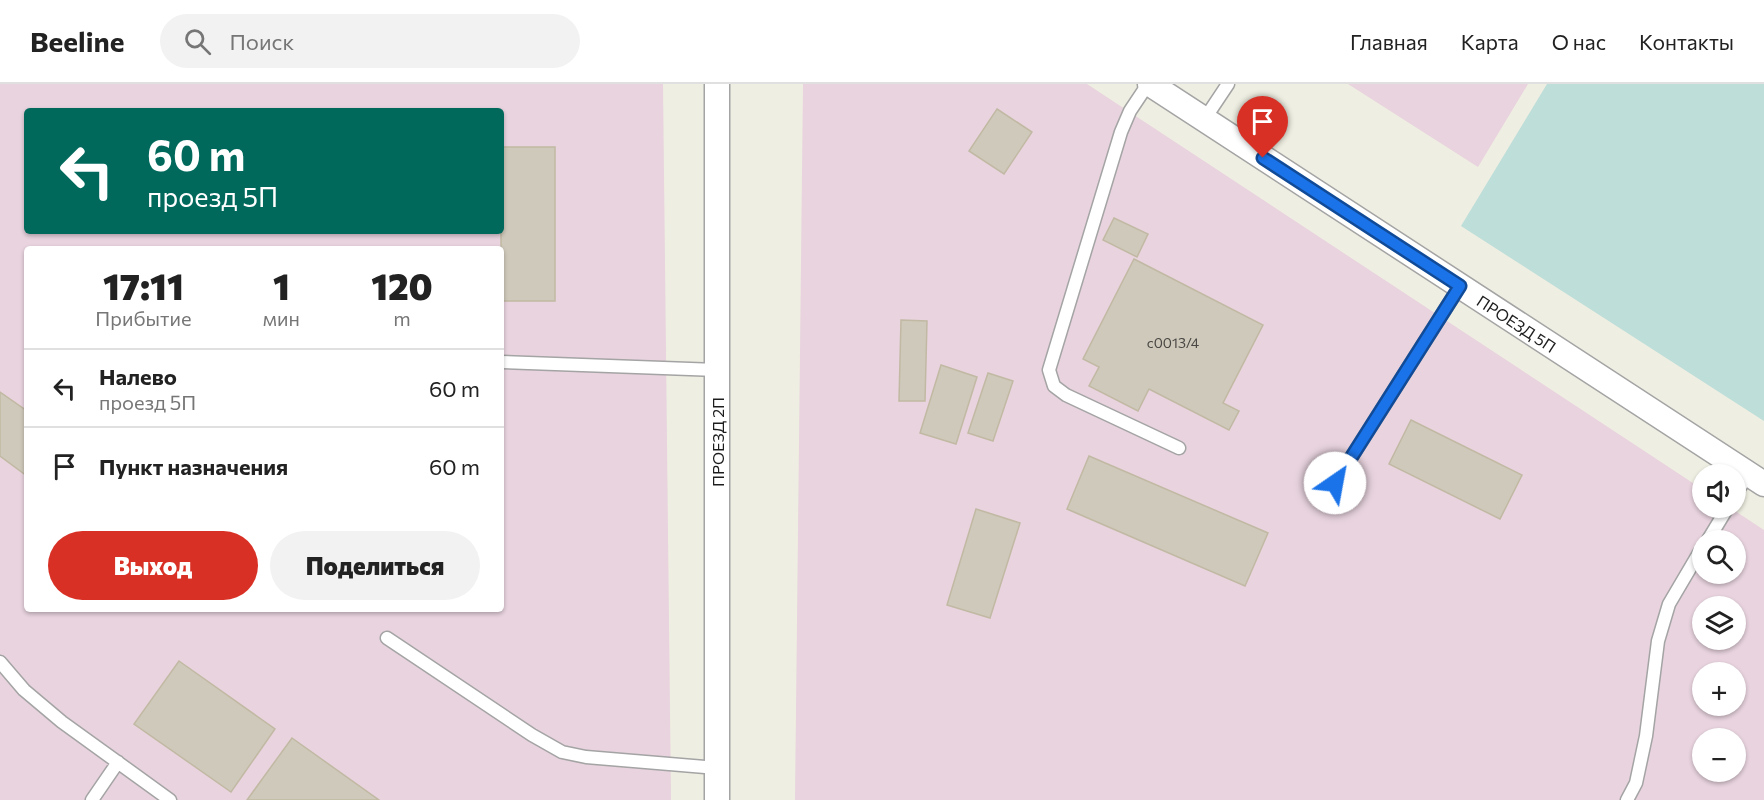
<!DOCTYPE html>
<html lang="ru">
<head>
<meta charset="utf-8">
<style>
  body { margin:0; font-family:Commissioner,sans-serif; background:#f2f2f2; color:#222; height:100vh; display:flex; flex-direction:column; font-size:22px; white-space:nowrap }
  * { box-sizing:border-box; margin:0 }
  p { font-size:20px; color:#767676 }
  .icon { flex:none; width:33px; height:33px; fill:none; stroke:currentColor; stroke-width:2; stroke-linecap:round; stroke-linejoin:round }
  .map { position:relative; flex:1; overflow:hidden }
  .sheet { position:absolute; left:24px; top:162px; width:480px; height:366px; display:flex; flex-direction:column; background:#fff; border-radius:6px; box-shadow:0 2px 4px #0004 }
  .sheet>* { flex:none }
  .hud { position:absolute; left:24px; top:24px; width:480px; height:126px; border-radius:6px; box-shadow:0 2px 4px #0004; background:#00695c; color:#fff; overflow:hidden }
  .fabs { position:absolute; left:1692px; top:380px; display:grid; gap:12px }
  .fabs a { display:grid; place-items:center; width:54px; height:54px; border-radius:50%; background:#fff; box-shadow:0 2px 4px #0004; font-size:30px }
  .pin { position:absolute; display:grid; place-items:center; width:51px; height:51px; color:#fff; margin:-62px -26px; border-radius:50% 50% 50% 0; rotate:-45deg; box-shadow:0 0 6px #0007 }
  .pin .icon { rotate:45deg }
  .me { position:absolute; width:66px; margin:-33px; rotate:33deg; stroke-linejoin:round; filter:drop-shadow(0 0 4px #0008) }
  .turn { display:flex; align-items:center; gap:21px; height:126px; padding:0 24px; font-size:27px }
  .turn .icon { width:78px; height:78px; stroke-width:2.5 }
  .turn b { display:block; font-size:42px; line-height:51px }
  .eta { display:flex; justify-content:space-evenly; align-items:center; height:102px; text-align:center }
  .eta b { font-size:36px; font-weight:800; line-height:42px }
  .button { display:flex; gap:12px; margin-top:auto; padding:12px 24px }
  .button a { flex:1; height:69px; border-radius:36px; background:#d93025; color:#fff; font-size:24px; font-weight:800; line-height:69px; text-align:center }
  .button a+a { background:#f2f2f2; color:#222 }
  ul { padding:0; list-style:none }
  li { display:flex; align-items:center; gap:18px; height:78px; padding:0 24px; border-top:2px solid #e0e0e0 }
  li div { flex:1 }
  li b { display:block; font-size:22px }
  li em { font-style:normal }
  header { display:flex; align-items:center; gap:36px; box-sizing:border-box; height:84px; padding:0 30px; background:#fff; border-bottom:2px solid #e0e0e0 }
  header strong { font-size:28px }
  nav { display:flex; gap:33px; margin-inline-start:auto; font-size:21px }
  .search { width:420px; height:54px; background:#f2f2f2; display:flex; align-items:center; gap:15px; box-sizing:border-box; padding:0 21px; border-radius:33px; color:#767676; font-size:22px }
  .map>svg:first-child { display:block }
  .industrial { fill:#e8d3de; fill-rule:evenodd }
  .wetland { fill:#bdded9 }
  .building { fill:#cfc9bb; stroke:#c1b9a3; stroke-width:1.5 }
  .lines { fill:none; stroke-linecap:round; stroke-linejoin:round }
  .lane-casing { stroke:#a4a4a4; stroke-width:15 }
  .street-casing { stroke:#a4a4a4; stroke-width:27 }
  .lane { stroke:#fff; stroke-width:12 }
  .street { stroke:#fff; stroke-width:24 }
  .route-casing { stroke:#114b97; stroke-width:15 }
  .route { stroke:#1a73e8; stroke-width:10 }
  .labels { text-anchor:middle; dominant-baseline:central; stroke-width:5; stroke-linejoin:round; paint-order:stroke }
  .number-label { font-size:14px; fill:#4a4844 }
  .street-label { font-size:16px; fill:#1d1d1d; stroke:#fff }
</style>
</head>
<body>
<header>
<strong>Beeline</strong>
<div class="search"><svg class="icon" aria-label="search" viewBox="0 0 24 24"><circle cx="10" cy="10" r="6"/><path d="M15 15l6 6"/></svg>Поиск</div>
<nav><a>Главная</a><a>Карта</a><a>О нас</a><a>Контакты</a></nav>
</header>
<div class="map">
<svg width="1764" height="716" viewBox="0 0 1764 716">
  <rect width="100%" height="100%" fill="#efeee2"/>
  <path class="industrial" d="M0,0H663L671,716H0ZM27,27H501V147H27ZM27,165H501V525H27Z
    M803,0H1087L1702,405V423H1729L1764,446V716H795ZM1702,456H1736V489H1702ZM1702,522H1736V555H1702ZM1702,588H1736V621H1702ZM1702,654H1736V687H1702Z
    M1348,0H1528L1478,83Z"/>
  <path class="wetland" d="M1547,0H1764V337L1461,142Z"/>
  <path class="building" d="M997,25L1032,48L1004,90L969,67Z
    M501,63H555V217H501Z
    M1114,134L1148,150L1137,173L1103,156Z
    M1134,175L1263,241L1223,319L1239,327L1229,346L1149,305L1138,327L1089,302L1099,283L1083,275Z
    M901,236L927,237L925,317H899Z
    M941,281L977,293L956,360L920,349Z
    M988,289L1013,297L993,357L968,349Z
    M0,308L27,327V392L0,372Z
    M1411,336L1522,391L1500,435L1389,380Z
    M1089,372L1268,449L1245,502L1067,425Z
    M976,425L1020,439L990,534L947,521Z
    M179,577L275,645L231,708L134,640Z
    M292,654L379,716H247Z"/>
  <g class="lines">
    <g class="lane-casing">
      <path id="lane" d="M1148,0L1130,27L1121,48L1049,286L1054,302L1066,311L1179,364
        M1204,36L1228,0
        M501,278L717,286
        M1335,399L1460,202
        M1736,410L1748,390
        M1708,456L1728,423
        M387,554L532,651L562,668L586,673L717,684
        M0,578L24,606L62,638L170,716
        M92,716L118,678
        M1627,716L1636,699L1646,652L1658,557L1669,520L1702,464"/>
    </g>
    <g class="street-casing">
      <g id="street">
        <path d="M717,0V716"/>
        <path id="s1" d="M1150,0L1764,400"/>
      </g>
    </g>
    <use href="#lane" class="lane"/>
    <use href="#street" class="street"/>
  </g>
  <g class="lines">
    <g class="route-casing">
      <path id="route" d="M1263,74L1460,202L1335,399"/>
    </g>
    <use href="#route" class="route"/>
  </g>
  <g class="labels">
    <g class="number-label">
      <text x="1173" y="258">с0013/4</text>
    </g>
    <g class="street-label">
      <text stroke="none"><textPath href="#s1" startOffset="438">ПРОЕЗД 5П</textPath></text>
      <text transform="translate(717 358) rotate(-90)">ПРОЕЗД 2П</text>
    </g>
  </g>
</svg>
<div class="fabs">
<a><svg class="icon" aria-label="sound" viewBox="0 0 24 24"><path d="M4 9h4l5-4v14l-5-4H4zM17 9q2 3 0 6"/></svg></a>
<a><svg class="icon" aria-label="search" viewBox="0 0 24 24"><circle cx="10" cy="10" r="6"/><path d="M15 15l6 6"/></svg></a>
<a><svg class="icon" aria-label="layers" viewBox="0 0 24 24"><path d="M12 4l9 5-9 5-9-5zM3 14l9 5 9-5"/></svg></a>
<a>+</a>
<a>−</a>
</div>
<div class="pin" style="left:1263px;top:74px;background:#d93025"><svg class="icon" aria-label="arrive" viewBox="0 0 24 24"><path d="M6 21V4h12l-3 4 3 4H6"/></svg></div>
<svg class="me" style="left:1335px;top:399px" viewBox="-20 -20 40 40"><circle r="19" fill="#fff"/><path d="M0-13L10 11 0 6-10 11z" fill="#1a73e8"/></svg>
<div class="hud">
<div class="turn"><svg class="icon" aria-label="left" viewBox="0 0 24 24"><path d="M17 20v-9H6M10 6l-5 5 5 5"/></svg><div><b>60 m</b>проезд 5П</div></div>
</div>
<section class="sheet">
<div class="eta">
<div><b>17:11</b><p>Прибытие</p></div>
<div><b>1</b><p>мин</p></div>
<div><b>120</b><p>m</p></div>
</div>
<ul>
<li><svg class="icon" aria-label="left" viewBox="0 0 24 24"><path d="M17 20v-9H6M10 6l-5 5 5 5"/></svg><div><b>Налево</b><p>проезд 5П</p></div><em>60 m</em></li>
<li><svg class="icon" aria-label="arrive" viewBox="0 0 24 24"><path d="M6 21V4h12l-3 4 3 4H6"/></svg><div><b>Пункт назначения</b></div><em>60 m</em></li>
</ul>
<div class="button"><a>Выход</a><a>Поделиться</a></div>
</section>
</div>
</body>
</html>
